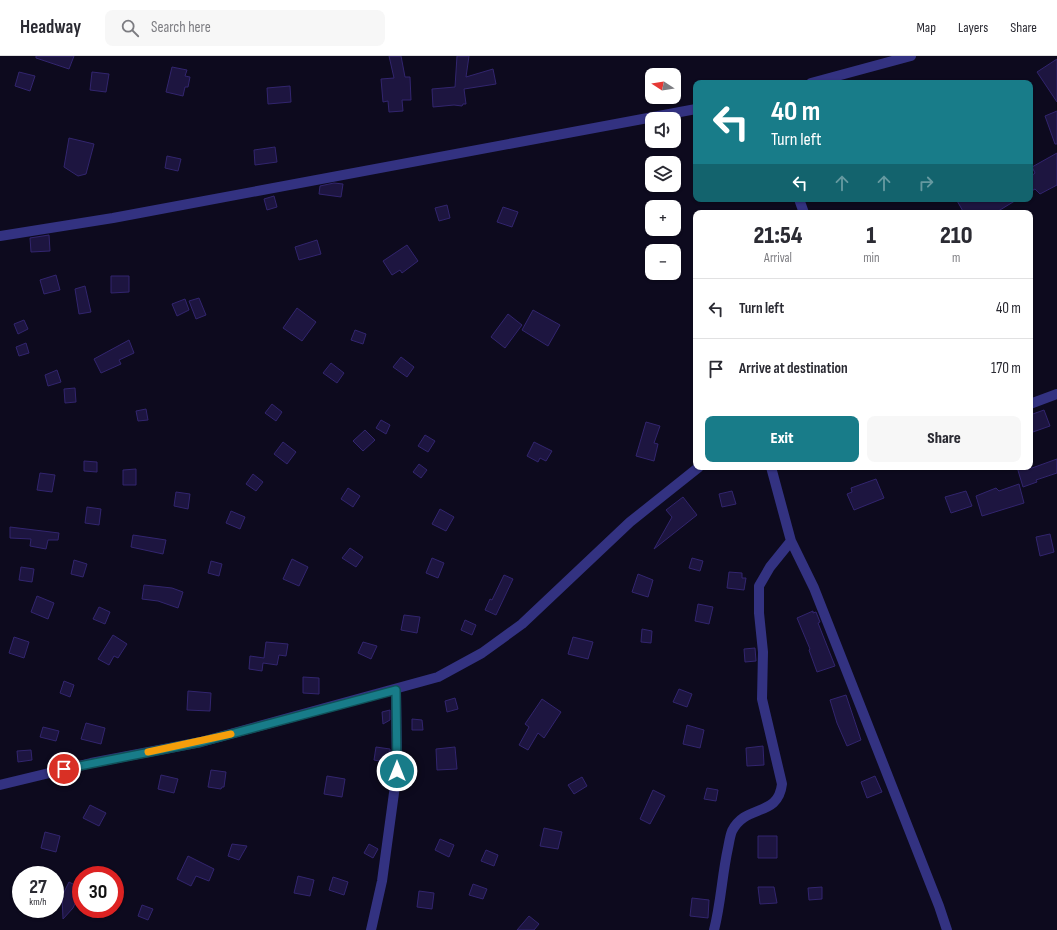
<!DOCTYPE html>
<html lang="en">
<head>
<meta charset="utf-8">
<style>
  body { margin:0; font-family:"Sofia Sans Condensed",sans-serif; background:#f7f7f7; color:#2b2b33; height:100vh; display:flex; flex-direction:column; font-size:15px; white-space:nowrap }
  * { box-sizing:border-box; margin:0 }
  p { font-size:13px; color:#7c7c81 }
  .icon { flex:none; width:22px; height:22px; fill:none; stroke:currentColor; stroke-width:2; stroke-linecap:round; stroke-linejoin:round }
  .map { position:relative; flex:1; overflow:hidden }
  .sheet { position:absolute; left:693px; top:154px; width:340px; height:260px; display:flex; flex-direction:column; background:#fff; border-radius:8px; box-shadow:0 1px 3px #0004 }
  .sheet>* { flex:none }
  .top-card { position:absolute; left:693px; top:24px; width:340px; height:122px; border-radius:8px; box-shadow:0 1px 3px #0004; background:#187c89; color:#fff; overflow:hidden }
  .needle { width:26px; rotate:282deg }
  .buttons { position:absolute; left:645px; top:12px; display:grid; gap:8px }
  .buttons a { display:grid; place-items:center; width:36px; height:36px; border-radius:8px; background:#fff; box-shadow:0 1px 3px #0004; font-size:20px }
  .speed { position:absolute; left:12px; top:810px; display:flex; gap:8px; font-size:20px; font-weight:700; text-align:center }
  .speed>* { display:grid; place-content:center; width:52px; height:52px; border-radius:50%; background:#fff; box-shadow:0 1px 3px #0004; line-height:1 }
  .speed small { font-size:10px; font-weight:400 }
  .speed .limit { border:6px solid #d22; background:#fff; color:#111 }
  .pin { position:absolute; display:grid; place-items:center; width:34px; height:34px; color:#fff; margin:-17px; border:2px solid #fff; border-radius:50%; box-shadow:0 1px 4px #0007 }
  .me { position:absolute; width:44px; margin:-22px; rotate:0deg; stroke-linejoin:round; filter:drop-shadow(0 0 3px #0008) }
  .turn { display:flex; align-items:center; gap:14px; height:84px; padding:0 12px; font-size:18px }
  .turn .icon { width:52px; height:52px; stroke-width:2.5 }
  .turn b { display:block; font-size:28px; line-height:34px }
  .lanes { display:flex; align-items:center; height:38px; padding:0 12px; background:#0003; justify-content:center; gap:20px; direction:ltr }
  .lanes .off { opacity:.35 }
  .eta { display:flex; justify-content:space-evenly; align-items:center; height:68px; text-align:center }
  .eta b { font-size:24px; font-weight:800; line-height:28px }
  .button { display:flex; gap:8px; margin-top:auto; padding:8px 12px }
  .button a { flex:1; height:46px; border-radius:8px; background:#187c89; color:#fff; font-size:16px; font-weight:800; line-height:46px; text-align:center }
  .button a+a { background:#f7f7f7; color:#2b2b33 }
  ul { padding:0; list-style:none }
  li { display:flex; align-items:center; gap:12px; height:60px; padding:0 12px; border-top:1px solid #e1e1e2 }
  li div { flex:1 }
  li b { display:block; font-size:15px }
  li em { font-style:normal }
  header { display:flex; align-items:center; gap:24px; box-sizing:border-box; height:56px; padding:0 20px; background:#fff; border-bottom:1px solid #e1e1e2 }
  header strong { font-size:19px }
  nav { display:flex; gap:22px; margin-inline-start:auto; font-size:14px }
  .search { width:280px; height:36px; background:#f7f7f7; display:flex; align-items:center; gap:10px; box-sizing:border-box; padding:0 14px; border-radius:8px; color:#7c7c81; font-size:15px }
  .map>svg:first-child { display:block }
  .building { fill:#1d1540; stroke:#32256e }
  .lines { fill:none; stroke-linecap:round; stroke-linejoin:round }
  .street { stroke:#333281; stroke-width:10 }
  .route-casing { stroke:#105159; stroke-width:10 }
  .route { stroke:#187c89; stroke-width:7 }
  .slow { stroke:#f59e0b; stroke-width:7 }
</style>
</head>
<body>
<header>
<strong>Headway</strong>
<div class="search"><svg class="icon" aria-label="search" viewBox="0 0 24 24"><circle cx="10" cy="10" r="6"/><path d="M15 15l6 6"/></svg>Search here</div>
<nav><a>Map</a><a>Layers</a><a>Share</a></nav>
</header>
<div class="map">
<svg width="1057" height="874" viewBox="0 0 1057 874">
  <rect width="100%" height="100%" fill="#0d0a1e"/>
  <path class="building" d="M36,0H74L69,13L36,2Z
    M389,0H401L405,21H410L411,44H402L403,55L389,56L388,45L383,46L381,23L394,22Z
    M457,0H469L466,21L493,13L496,28L464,33L466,48H463L462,50L454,49L433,51L432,33L455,31Z
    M1057,3V46L1037,16Z
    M172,11L187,14L185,20L190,21L188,31H185L183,40L166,36Z
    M19,16L35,20L30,35L15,30Z
    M92,16L109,18L106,36L90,34Z
    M290,30L291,46L268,48L267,32Z
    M1057,55V88H1055L1045,60Z
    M69,82L94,88L86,118L78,120L64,111Z
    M275,91L277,106L255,109L254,94Z
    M1057,97V129L1040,138L1035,133L1030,136V121L1035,117L1032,111Z
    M167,100L181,103L178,115L165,112Z
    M334,127L343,128L341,141L319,138L320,130Z
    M274,140L277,151L267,154L264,143Z
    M956,143H1018L995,157H964Z
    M447,149L450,162L439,165L435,152Z
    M503,151L518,156L512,171L497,166Z
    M49,179L50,195L31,196L30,182Z
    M317,184L321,198L299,204L295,191Z
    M407,189L418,205L402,217L400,214L392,219L383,205Z
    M56,219L60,234L44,238L40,224Z
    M111,220H129V236L111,237Z
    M85,230L91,256L79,258L75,233Z
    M199,242L206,259L196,263L189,245Z
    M185,243L189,254L177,260L172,248Z
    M297,252L316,266L302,285L283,272Z
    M533,254L560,269L548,290L522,274Z
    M508,258L522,269L505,292L491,281Z
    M24,264L28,273L18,278L14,268Z
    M355,274L366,278L363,288L351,284Z
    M129,284L134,297L119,304L121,308L101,317L94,303Z
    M26,287L29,297L19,300L16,291Z
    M401,301L414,311L407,321L393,311Z
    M331,307L344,317L337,327L323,317Z
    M57,314L61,326L48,330L45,319Z
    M75,332L76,346L65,347L64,333Z
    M272,348L282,356L276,365L265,357Z
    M146,353L148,364L138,365L136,355Z
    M1044,354L1050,370L1030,377V359Z
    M381,364L390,369L386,378L376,372Z
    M646,366L660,370L654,387L658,388L654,405L636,400Z
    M365,374L375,384L363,395L353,385Z
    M425,379L435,385L428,396L418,390Z
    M283,386L296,396L287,408L274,398Z
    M534,386L552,395L546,405L540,402L538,406L527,400Z
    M1057,403V417L1036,424L1037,426L1023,431L1017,411L1032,412Z
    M84,405L97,406V416L84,415Z
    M419,408L427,414L421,422L413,416Z
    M136,413V429H123V414Z
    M40,417L55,419L52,436L37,434Z
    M253,418L263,426L256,435L246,428Z
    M876,423L884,442L854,454L847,438L852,436L851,432Z
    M1019,428L1024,447L982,460L976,440L996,432L999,435Z
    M348,432L360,440L353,451L341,443Z
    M732,435L736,448L722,451L719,438Z
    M966,435L972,450L951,457L945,441Z
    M176,436L190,438L188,453L174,450Z
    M683,441L697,459L654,493L672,461L666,454Z
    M87,451L101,453L99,469L85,467Z
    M440,453L454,461L446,475L432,468Z
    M231,455L245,461L240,473L226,467Z
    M10,471L59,477L58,484H48L46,493L30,490L31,483L10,482Z
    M1050,478L1054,496L1040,500L1036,481Z
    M133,479L166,484L163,498L131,491Z
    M350,492L363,501L356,511L342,502Z
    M432,502L444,507L438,522L426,517Z
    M692,502L703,505L700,515L689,512Z
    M292,503L308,511L299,530L283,523Z
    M74,504L87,508L83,521L71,518Z
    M211,505L222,508L219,520L208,517Z
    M21,511L34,513L32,526L19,524Z
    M729,516L742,517V522H746L744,534L727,532Z
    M638,518L653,524L648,541L632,536Z
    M504,519L513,523L496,559L485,554L490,543L492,544Z
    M144,529L172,532L183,536L178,552L158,545L142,543Z
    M37,540L54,547L48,563L31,556Z
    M698,548L713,551L709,568L695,565Z
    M99,551L110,556L105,568L93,563Z
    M813,555V557L816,556L820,566L818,567L835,610L817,616L809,594L810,593L797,562Z
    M404,559L420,561L417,577L401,574Z
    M465,564L476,569L472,579L461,574Z
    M642,573L652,575L651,587L641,586Z
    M113,579L127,588L118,602L114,600L109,609L98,603Z
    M14,581L29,586L24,602L9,597Z
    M573,581L593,586L588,603L568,598Z
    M266,586L288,588L286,600L279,599L277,609L263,607L262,615L249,613L250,600L264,602Z
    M363,586L377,590L371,603L358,597Z
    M755,592L756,605L745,606L744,593Z
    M303,621L319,622V638L303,637Z
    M64,625L74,629L70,641L60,637Z
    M679,633L692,638L687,651L673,646Z
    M188,635L211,637L210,655L187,654Z
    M846,639L861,684L847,690L837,667L830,644Z
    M455,642L458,653L447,656L445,645Z
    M542,643L561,656L544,682L538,677L528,694L519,689L529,671L525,668Z
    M390,654V664L383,668L382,656Z
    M412,663L422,664L423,674H412Z
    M86,667L105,672L101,688L81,683Z
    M687,669L704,674L700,692L683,688Z
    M43,671L59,675L56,685L40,681Z
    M763,690L764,709L747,710L746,692Z
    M376,691L390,693V707L374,704Z
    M455,691L457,713L437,714L436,693Z
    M31,694L32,704L18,706L17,695Z
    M211,714L226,716L224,731H222L221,733L208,731Z
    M161,719L178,723L174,737L158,733Z
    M327,720L345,723L342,741L324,738Z
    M875,720L882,736L867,742L861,726Z
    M582,721L587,730L574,738L568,729Z
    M707,732L718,734L716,745L704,743Z
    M653,734L665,740L650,768L640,763Z
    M90,749L106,757L99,770L83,762Z
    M544,772L562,776L558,793L540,790Z
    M45,776L60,780L56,796L41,792Z
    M758,780H777V802H758Z
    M440,783L454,789L449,801L435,794Z
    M232,788L247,790L239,804L228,800Z
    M369,788L378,793L373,802L364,797Z
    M486,794L498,799L494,810L481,805Z
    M188,800L214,813L209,825L196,820L191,830L177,823Z
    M298,820L314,824L310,840L294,837Z
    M333,821L348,826L344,839L329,834Z
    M69,826L81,832V834L73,852L63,863L62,840Z
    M473,828L487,833L483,843L469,839Z
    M758,831H774L777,847L760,848Z
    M822,831V843L809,844L808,832Z
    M419,835L434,837L432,853L417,851Z
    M692,842L709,844L708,862L690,860Z
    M142,849L153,853L148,864L138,860Z
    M529,860L539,868L534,874H517Z"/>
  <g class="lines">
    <path class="street" d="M811,27L911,0
      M799,143L804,157
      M0,180L113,162L696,53
      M1030,348L1057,338
      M771,411L791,485L814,532L939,850L947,874
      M0,729L91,707L201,686L438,621L482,597L522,568L630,466L699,411
      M371,874L382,825L397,715L396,634
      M714,874C721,847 722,819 728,792C729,787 730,780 732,775C746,747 778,762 782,728L762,643L763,596L759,557V530L770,511L791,485"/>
  </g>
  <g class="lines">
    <g class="route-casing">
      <path id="route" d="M64,713L201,686L396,634L397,715"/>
    </g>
    <use href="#route" class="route"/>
    <path class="slow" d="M148,696L231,678"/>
  </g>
</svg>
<div class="buttons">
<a><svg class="needle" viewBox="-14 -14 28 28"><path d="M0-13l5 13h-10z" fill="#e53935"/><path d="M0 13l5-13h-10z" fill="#7c7c81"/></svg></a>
<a><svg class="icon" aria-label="sound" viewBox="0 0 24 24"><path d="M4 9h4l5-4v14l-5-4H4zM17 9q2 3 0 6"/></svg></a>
<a><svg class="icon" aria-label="layers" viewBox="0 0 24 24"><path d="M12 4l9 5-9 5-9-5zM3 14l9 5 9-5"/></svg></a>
<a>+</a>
<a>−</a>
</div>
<div class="speed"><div>27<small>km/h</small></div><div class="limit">30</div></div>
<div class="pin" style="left:64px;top:713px;background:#d93025"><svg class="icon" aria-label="arrive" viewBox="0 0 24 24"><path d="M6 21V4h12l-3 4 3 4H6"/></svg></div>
<svg class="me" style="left:397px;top:715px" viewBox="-20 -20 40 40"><circle r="17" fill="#187c89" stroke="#fff" stroke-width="3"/><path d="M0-11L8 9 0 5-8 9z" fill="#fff"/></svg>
<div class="top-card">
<div class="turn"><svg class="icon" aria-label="left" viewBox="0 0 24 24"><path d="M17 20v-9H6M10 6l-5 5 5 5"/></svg><div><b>40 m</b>Turn left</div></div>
<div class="lanes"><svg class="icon" aria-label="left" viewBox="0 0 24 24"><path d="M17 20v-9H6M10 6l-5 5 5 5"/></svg><svg class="icon off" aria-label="ahead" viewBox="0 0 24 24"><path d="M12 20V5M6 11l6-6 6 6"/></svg><svg class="icon off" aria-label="ahead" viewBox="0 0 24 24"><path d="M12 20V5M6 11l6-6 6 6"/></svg><svg class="icon off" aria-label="right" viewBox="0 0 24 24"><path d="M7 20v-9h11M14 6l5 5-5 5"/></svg></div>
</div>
<section class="sheet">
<div class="eta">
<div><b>21:54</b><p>Arrival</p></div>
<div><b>1</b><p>min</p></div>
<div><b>210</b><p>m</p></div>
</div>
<ul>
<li><svg class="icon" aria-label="left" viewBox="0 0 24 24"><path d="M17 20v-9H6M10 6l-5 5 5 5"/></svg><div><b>Turn left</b></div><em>40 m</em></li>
<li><svg class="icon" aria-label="arrive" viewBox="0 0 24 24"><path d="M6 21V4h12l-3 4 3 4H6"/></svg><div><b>Arrive at destination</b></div><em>170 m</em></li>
</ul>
<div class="button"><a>Exit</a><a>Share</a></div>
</section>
</div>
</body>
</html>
